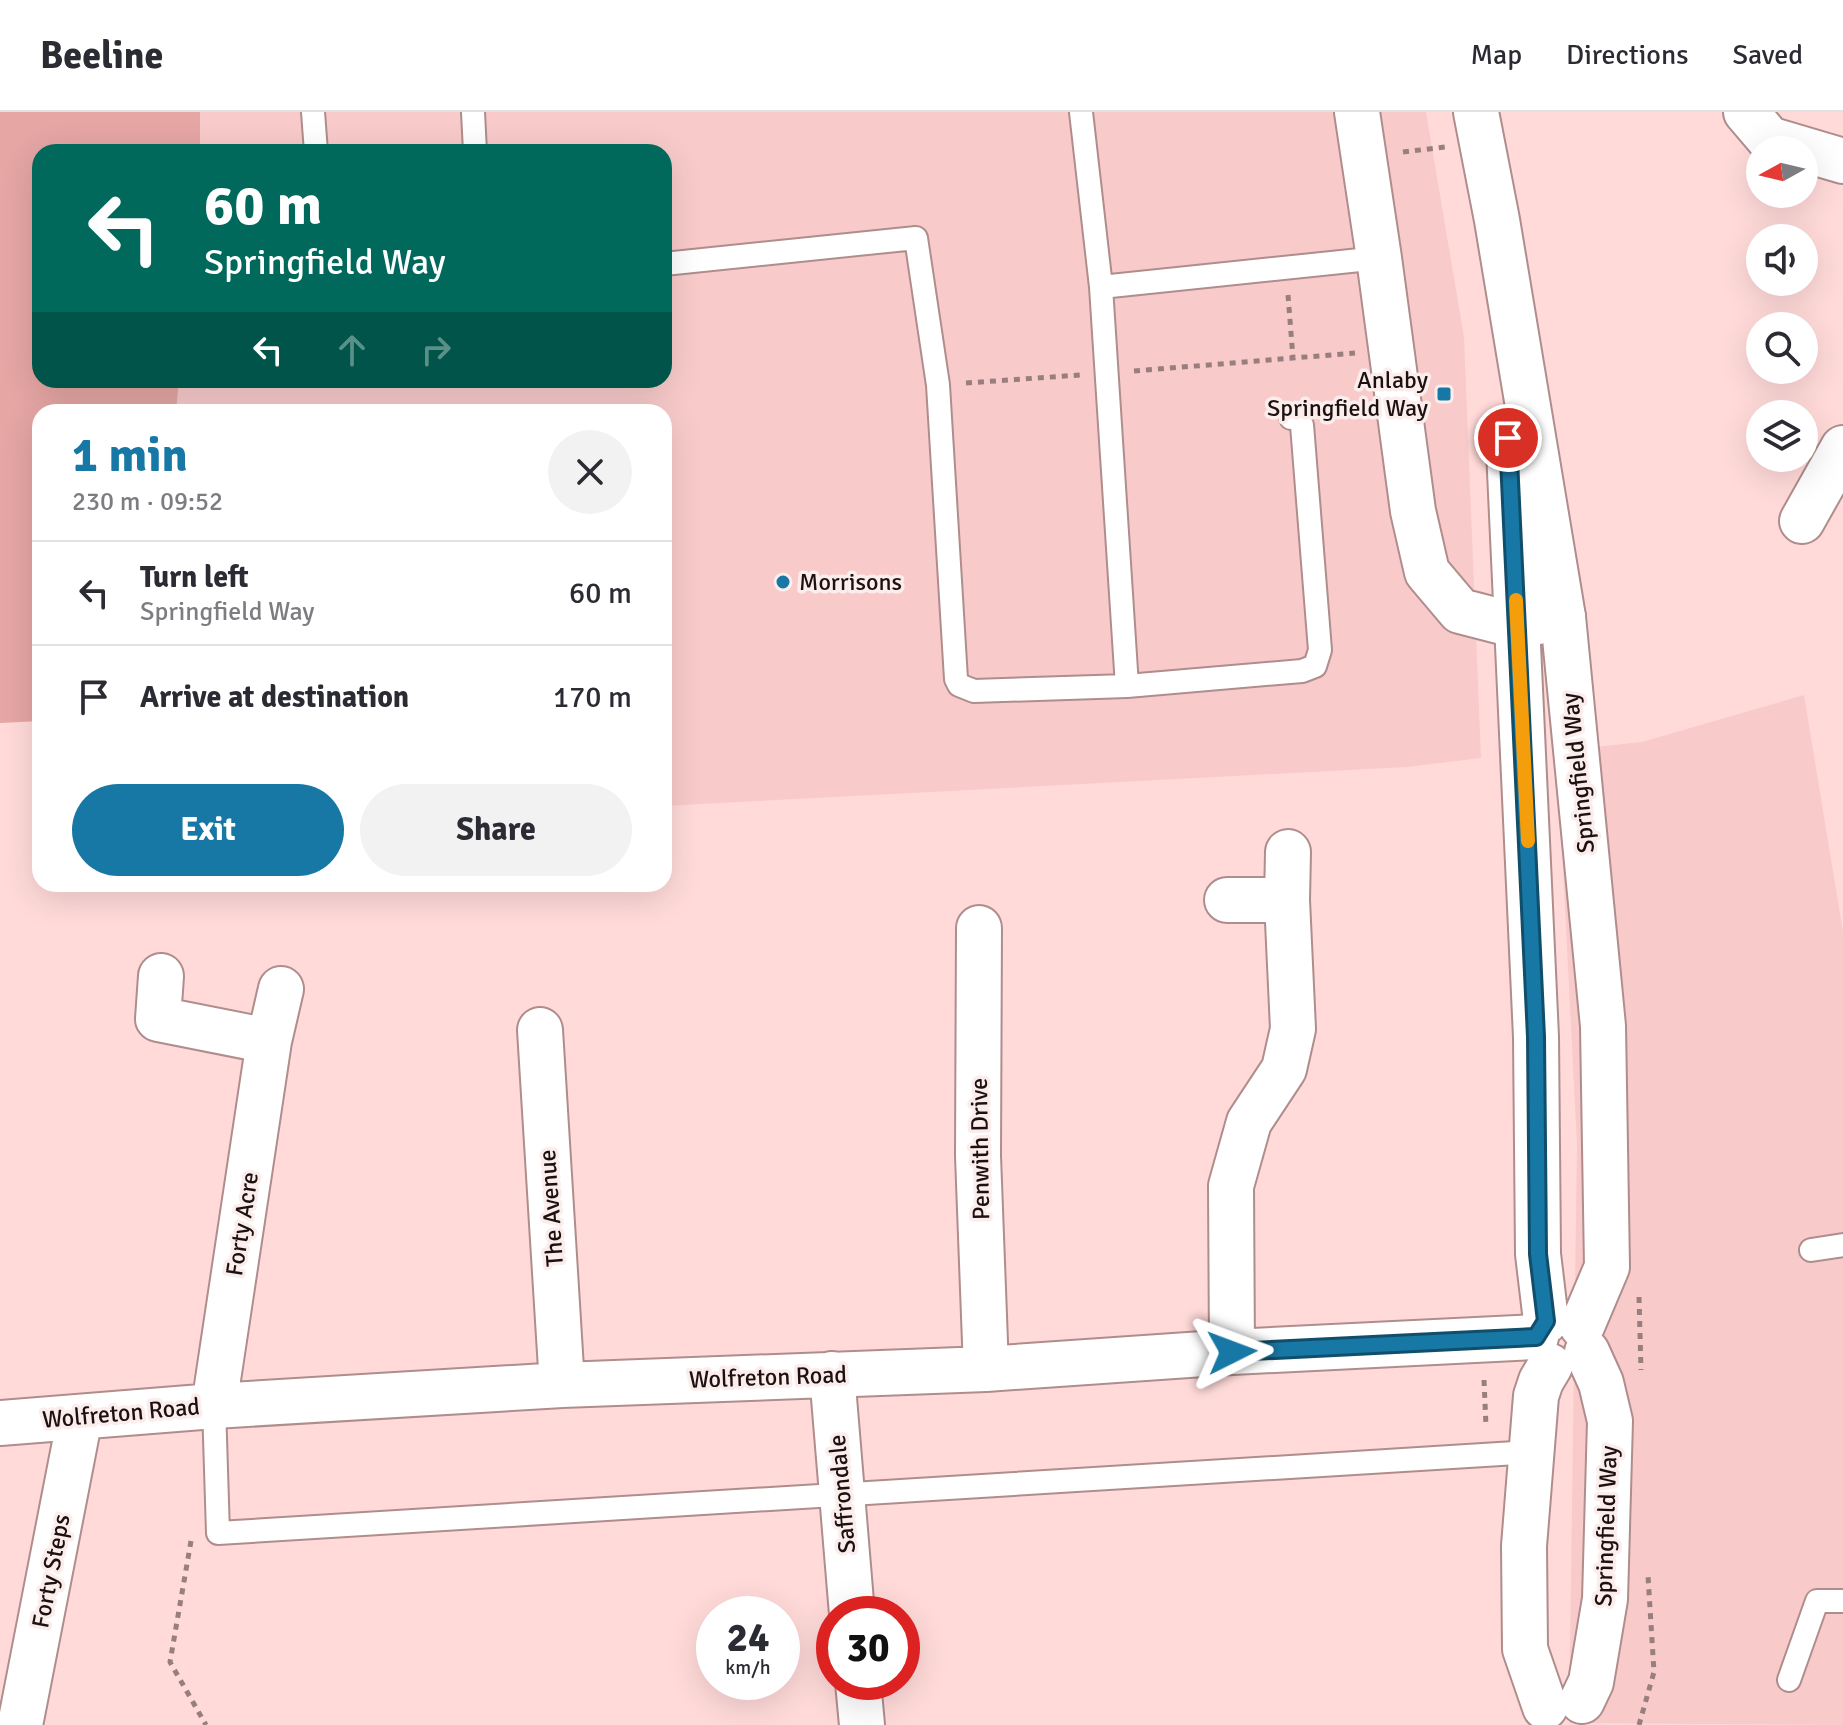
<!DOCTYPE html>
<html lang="en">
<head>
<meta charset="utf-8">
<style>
  body { margin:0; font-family:Signika,sans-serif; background:#f2f2f3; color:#2b2b33; height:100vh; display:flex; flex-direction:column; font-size:30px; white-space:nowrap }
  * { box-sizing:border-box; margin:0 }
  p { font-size:26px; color:#7c7c81 }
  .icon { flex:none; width:44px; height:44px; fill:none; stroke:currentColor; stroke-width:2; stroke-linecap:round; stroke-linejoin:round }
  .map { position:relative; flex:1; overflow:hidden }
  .panel { position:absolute; left:32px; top:292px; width:640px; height:488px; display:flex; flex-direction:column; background:#fff; border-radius:24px; box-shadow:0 8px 32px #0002 }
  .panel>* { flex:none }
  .guide { position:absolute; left:32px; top:32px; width:640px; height:244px; border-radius:24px; box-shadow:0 8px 32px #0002; background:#00695c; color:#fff; overflow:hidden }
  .needle { width:52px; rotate:262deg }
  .controls { position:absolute; left:1746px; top:24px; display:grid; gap:16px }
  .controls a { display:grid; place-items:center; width:72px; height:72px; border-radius:50%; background:#fff; box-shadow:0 8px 32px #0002; font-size:40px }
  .speed { position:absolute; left:696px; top:1484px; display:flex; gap:16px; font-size:40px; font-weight:700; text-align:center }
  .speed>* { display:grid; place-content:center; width:104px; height:104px; border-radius:50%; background:#fff; box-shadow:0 8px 32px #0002; line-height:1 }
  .speed small { font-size:20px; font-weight:400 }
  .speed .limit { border:12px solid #d22; background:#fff; color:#111 }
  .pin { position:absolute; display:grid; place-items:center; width:68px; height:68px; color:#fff; margin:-34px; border:4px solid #fff; border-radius:50%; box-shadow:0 2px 8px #0007 }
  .me { position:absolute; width:88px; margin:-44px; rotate:87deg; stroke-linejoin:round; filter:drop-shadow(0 0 6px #0008) }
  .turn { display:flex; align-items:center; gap:28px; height:168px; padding:0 40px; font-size:36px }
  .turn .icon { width:104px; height:104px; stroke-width:2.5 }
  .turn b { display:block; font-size:56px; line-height:68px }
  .lanes { display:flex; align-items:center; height:76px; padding:0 40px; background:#0003; justify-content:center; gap:40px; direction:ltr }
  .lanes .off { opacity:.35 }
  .round { display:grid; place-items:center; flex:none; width:84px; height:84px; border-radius:42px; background:#f2f2f3 }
  .head { display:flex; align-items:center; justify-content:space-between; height:136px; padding:0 40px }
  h1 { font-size:48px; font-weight:700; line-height:60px; color:#1878a5 }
  .primary-button { display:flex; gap:16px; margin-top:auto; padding:16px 40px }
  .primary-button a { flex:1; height:92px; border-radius:48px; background:#1878a5; color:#fff; font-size:32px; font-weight:700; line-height:92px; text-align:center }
  .primary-button a+a { background:#f2f2f3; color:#2b2b33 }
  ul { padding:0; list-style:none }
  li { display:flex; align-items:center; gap:24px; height:104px; padding:0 40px; border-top:2px solid #e1e1e2 }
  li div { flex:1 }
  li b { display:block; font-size:30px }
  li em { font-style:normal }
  header { display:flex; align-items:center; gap:48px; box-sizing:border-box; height:112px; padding:0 40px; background:#fff; border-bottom:2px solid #e1e1e2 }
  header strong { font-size:38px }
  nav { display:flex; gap:44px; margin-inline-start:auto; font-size:28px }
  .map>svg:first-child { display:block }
  .built { fill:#f8cbca }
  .green { fill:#e5a6a4 }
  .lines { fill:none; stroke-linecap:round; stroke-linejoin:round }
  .lane-casing { stroke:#af8d8c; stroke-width:26 }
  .street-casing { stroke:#af8d8c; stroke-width:48 }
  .secondary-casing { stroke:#af8d8c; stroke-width:48 }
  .path { stroke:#987f7e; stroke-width:5; stroke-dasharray:6 6; stroke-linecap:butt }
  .lane { stroke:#fff; stroke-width:22 }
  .street { stroke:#fff; stroke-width:44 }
  .secondary { stroke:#fff; stroke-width:44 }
  .route-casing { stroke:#104e6b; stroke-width:20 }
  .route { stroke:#1878a5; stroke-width:14 }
  .slow { stroke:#f59e0b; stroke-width:14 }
  .poi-dot { fill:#1878a5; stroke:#fceded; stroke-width:3 }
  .labels { text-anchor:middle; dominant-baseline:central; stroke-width:7; stroke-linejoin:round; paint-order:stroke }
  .poi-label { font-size:24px; fill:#1d1110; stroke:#fceded; text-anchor:end }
  .street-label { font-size:24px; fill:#1d1110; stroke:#fceded }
</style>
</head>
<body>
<header>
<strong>Beeline</strong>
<nav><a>Map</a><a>Directions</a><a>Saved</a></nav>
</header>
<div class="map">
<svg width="1843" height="1613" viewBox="0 0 1843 1613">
  <rect width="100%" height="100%" fill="#ffdad9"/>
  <path class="built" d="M200,0H1426L1464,225L1481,646L1407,655L664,694V300H176L179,268H664V40H200Z
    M1804,583L1843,820V1613L1569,1611L1577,1032L1557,639L1642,630Z"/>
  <path class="green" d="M0,0H200V40H40V268H179L176,300H40V609L0,611Z"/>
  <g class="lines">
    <g class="lane-casing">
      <path id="lane" d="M313,0L316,40
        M473,0L475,40
        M1081,0L1101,175
        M664,152L916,126L938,273L956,567L959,573L974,579L1127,574L1302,559L1315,554L1320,538L1302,313L1297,307L1291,306
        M1127,574L1101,175L1379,146
        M1811,1138L1843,1133
        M214,1294L218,1421L1532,1340
        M1789,1568L1817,1489H1843"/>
    </g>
    <g class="street-casing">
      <path id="street" d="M1357,0L1379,146L1413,399L1427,460L1460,499L1518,514L1563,505
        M1746,0L1769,27L1843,49
        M1802,409L1843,336
        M1227,788H1287
        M979,816L978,1044L986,1257
        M161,864L158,907L269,929
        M540,918L562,1273
        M1232,1240L1231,1074L1249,1010L1284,957L1293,917L1287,788L1288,740
        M832,1262L852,1502
        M214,1294L269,929L281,877
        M0,1311L214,1294L562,1273L986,1257L1232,1240L1536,1225
        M858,1570L862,1613
        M20,1613L80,1305"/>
    </g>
    <g class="secondary-casing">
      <path id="secondary" d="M1476,0L1497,108L1563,505L1603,914L1607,1155L1582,1214
        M1508,316L1536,925L1538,1142L1546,1209
        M1582,1589L1591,1570L1605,1487L1610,1309L1601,1271L1587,1240
        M1545,1595L1525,1537L1524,1434L1536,1284L1541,1269L1550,1254"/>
    </g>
    <path class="path" d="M1403,40L1445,35
      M1288,183L1293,246
      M1134,259L1355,241
      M966,271L1080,263
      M1639,1185L1641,1258
      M1484,1268L1486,1314
      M191,1429L170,1550L206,1613
      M1639,1613L1654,1560L1648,1464"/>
    <use href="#lane" class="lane"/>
    <use href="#street" class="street"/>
    <use href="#secondary" class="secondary"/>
  </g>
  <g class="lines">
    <g class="route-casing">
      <path id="route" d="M1232,1240L1536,1225L1546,1209L1538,1142L1536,925L1508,326"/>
    </g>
    <use href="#route" class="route"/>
    <path class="slow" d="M1516,488L1528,729"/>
  </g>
  <g class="poi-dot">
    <rect x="1436" y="274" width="16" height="16" rx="4"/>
    <circle cx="783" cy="470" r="8"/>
  </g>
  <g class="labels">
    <g class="poi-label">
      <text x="1428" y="268">Anlaby<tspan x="1428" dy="28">Springfield Way</tspan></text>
      <text x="799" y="470" text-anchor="start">Morrisons</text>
    </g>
    <g class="street-label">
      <text transform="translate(1578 661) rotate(-96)">Springfield Way</text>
      <text transform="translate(980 1037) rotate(-91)">Penwith Drive</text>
      <text transform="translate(551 1096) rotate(-94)">The Avenue</text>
      <text transform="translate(242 1112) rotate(-81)">Forty Acre</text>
      <text transform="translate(768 1265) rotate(-2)">Wolfreton Road</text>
      <text transform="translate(121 1301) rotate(-5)">Wolfreton Road</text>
      <text transform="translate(842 1382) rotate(-95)">Saffrondale</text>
      <text transform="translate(1606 1414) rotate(-88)">Springfield Way</text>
      <text transform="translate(51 1459) rotate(-79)">Forty Steps</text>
    </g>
  </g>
</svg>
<div class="controls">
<a><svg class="needle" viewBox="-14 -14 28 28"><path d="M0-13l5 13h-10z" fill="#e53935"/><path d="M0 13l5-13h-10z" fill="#7c7c81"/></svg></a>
<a><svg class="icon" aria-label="sound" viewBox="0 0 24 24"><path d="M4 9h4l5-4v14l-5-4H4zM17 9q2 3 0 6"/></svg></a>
<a><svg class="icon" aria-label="search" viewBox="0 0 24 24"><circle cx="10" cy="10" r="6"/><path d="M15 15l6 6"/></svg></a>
<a><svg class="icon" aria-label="layers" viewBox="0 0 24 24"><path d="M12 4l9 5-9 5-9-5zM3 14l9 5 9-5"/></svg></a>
</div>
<div class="speed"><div>24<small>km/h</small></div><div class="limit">30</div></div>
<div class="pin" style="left:1508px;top:326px;background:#d93025"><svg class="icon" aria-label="arrive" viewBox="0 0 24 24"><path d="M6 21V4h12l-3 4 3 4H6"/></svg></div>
<svg class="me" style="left:1232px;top:1240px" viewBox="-20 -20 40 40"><path d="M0-17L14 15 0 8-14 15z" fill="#1878a5" stroke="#fff" stroke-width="4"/></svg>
<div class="guide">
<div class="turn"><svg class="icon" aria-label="left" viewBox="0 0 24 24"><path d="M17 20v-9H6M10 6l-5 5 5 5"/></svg><div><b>60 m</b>Springfield Way</div></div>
<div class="lanes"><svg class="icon" aria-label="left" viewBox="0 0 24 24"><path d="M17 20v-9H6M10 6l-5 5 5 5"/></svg><svg class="icon off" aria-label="ahead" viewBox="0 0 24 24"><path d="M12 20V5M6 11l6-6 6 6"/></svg><svg class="icon off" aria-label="right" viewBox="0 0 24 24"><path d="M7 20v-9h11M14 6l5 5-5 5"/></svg></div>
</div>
<section class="panel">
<div class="head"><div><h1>1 min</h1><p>230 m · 09:52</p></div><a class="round"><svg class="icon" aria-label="close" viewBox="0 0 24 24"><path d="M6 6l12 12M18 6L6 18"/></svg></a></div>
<ul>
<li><svg class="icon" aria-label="left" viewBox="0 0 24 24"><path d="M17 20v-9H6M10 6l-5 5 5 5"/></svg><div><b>Turn left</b><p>Springfield Way</p></div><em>60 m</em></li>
<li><svg class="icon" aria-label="arrive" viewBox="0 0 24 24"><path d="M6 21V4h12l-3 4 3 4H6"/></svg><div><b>Arrive at destination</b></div><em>170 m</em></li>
</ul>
<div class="primary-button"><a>Exit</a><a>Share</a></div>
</section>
</div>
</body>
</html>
